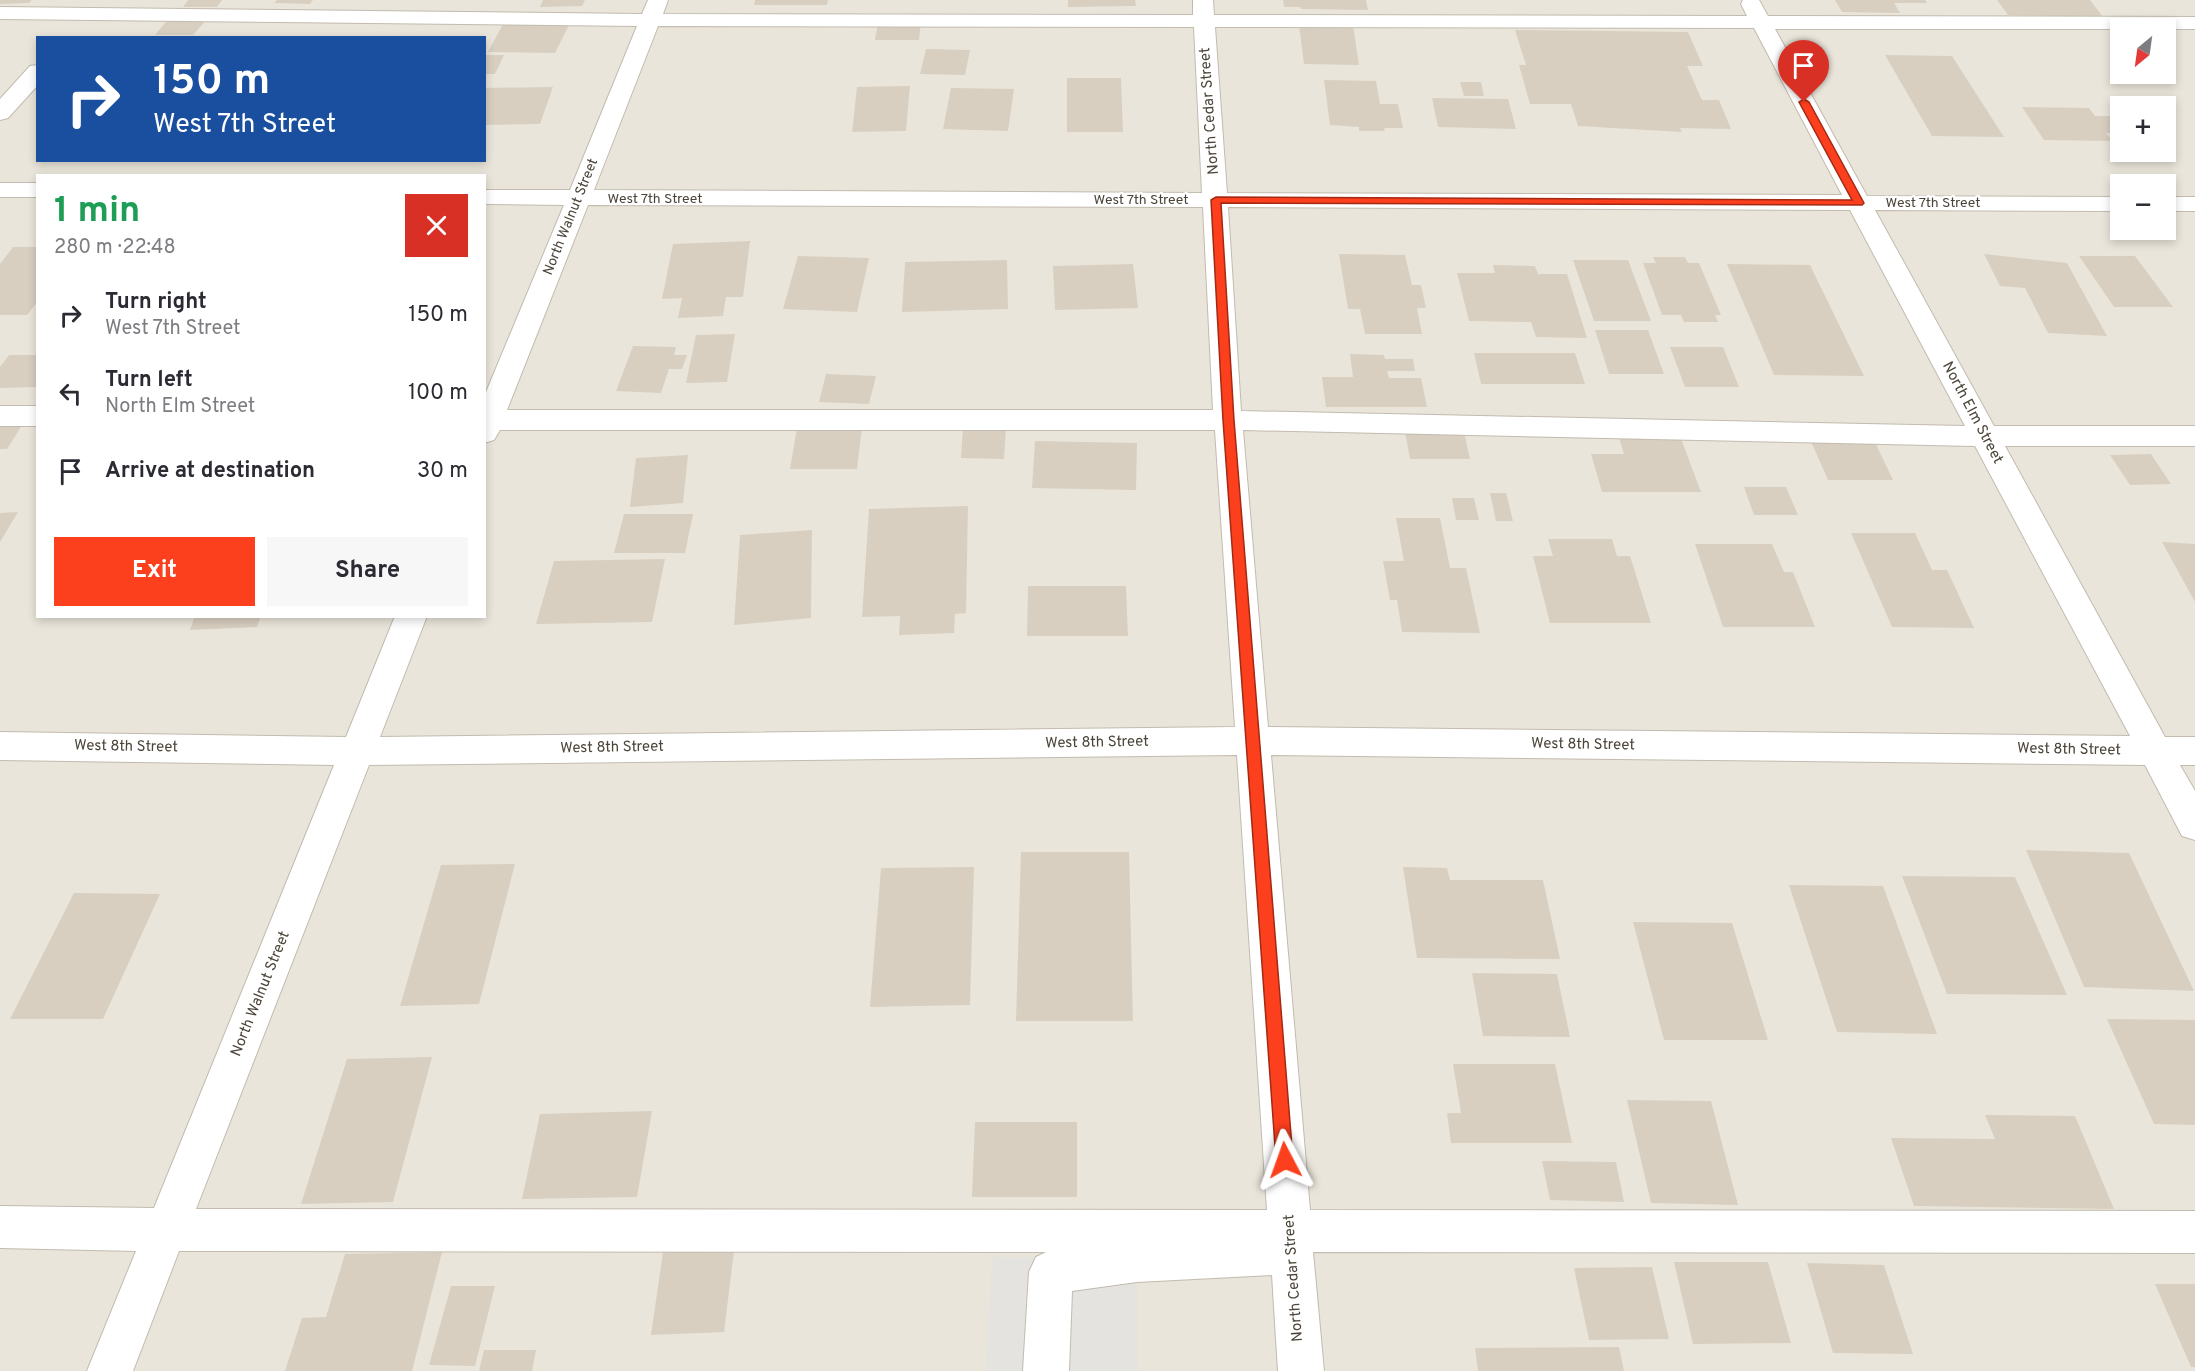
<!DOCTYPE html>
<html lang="en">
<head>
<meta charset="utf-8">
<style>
  body { margin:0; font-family:Overpass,sans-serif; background:#f7f7f7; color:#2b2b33; height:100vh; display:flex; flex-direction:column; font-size:22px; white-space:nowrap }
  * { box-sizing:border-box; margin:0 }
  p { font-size:20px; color:#7c7c81 }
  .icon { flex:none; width:33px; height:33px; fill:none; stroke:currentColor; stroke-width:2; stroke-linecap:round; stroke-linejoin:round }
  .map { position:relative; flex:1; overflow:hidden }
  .drawer { position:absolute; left:36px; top:174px; width:450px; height:444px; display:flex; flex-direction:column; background:#fff; border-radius:0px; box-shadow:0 3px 9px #0003 }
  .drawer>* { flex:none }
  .hud { position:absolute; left:36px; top:36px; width:450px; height:126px; border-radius:0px; box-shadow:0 3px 9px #0003; background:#1a4fa0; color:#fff; overflow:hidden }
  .needle { width:39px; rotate:209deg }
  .fabs { position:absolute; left:2110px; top:18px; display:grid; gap:12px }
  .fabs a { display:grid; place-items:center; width:66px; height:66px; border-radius:0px; background:#fff; box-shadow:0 3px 9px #0003; font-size:30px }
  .pin { position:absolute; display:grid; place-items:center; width:51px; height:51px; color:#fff; margin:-62px -26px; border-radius:50% 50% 50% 0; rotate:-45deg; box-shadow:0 0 6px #0007 }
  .pin .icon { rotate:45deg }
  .me { position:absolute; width:66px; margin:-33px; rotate:356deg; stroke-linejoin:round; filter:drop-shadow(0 0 4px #0008) }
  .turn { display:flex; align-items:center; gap:21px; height:126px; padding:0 18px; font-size:27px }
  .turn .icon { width:78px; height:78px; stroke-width:2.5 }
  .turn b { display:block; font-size:42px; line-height:51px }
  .round { display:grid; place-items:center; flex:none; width:63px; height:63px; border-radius:0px; background:#f7f7f7 }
  .headline { display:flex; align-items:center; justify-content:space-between; height:102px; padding:0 18px }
  h1 { font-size:36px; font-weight:700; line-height:45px; color:#1e9e55 }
  .button { display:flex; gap:12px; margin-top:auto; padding:12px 18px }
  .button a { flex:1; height:69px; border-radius:0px; background:#fc3f1d; color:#fff; font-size:24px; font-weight:700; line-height:69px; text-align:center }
  .button a+a { background:#f7f7f7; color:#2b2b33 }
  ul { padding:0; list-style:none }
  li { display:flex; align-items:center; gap:18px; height:78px; padding:0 18px }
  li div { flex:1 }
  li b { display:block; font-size:22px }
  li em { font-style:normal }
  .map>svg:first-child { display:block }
  .residential { fill:#eae5da; fill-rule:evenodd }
  .parking { fill:#e5e3e0 }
  .building { fill:#d8cfc1 }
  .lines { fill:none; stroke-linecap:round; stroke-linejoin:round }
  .minor-casing { stroke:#c2bbae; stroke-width:2 }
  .minor { fill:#fff; fill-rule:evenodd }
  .route { fill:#fc3f1d; stroke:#a42913; stroke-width:1.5 }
  .labels { text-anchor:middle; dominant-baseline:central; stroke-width:4.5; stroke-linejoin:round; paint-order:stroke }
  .far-street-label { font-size:14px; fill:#4b4439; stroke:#fff }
  .street-label { font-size:15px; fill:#4b4439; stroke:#fff }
</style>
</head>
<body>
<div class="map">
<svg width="2195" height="1371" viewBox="0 0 2195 1371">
  <rect width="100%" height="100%" fill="#f6f3ec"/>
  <path class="residential" d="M0,0H2195V1371H0ZM2121,28H2166V74H2121ZM38,38H484V160H38ZM2121,106H2166V152H2121ZM38,176H484V616H38ZM2121,184H2166V230H2121Z"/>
  <path class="parking" d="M992,1257L1137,1260L1138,1371H986Z"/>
  <path class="building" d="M0,0H32L29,3L0,4Z
    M188,0H222L217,7H183Z
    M277,0H313L310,4L274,3Z
    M543,0H585L582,6L540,7Z
    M755,0H828L827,5H754Z
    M1068,0H1135L1136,6L1068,7Z
    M1283,0H1366L1368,10L1301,9L1300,7H1284Z
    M1835,0H1925L1927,3H1894L1900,13L1842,12Z
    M1997,0H2090L2103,17L2008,15Z
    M170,17L208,18L193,35H155Z
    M921,22L919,40H875L878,23Z
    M503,24L569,25L555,53L488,52Z
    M1299,25H1353L1359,65L1304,64Z
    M1515,30L1688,32L1703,66H1687L1702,100H1719L1731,129L1680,128L1682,132L1578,126L1571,104H1530L1519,65H1526Z
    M926,49L970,50L965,75L920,74Z
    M484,55H504L495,74H484Z
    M1885,55L1952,56L2004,137L1932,136Z
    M1067,78H1121L1123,132H1067Z
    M1324,80L1376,81L1380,104H1398L1403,128H1384L1385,131H1359V127L1330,125Z
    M1460,82H1481L1484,96H1464Z
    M910,86L906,131L852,132L857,87Z
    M553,87L540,124L484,125V88Z
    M951,88L1014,89L1008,131L943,129Z
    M1432,98L1508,99L1516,129L1438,127Z
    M2022,107L2089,108L2095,116H2119L2121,133H2106L2112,141L2044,140Z
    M750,241L743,297H726L723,316L678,318L682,298L662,299L673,244Z
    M13,247H38V301L27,315H0V264Z
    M1339,254L1405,255L1412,285H1421L1426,308H1417L1422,334H1365L1360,309H1348Z
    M1984,254L2067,263L2107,336L2048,333L2025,288L2000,286Z
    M798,256L869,258L857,312L783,309Z
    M2079,256H2135L2173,307H2114Z
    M1653,257H1685L1688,263H1699L1721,315H1715L1718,322H1684L1681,315H1662L1643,263H1656Z
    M1007,260L1008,309L902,312L905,262Z
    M1573,260H1628L1651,321H1594Z
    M1133,264L1138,308L1055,310L1053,266Z
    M1727,264L1810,265L1864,376L1774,375Z
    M1493,265L1535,266L1538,274H1567L1587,338L1536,337L1531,322L1469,321L1457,273H1495Z
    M1595,330H1648L1664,374H1609Z
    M735,334L727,382L686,383L696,335Z
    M633,346L676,347L674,355H687L682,369H669L661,393L616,391Z
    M1670,347H1723L1739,387H1685Z
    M1474,353H1575L1585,384H1481Z
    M1350,354L1384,355L1385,359H1413L1415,371H1387L1389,378H1421L1427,407H1326L1322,377H1353Z
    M9,355H38V387L0,388V367Z
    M826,374L876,376L869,404L819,402Z
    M0,419H26L7,449H0Z
    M797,428H862L857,469H790Z
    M963,428H1006L1004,459L961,458Z
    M1405,432H1464L1470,459H1410Z
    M1618,435L1680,436L1701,492H1602L1591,454H1624Z
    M1810,439L1874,440L1893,480H1828Z
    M1035,441L1137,443L1136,490L1032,488Z
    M2151,454L2171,484L2130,485L2110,455Z
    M688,455L683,503L630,507L636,458Z
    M1744,487H1786L1798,515H1754Z
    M1490,493H1506L1513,521H1496Z
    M1452,498H1474L1479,520H1456Z
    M968,506L966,613L955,614L954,633L899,635L900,616L862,617L869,509Z
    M18,512L0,542V513Z
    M624,514H693L685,553H614Z
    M1396,518H1440L1450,568H1466L1480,633L1402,632L1397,600H1390L1383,561H1404Z
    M812,530L811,618L734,625L740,535Z
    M1851,533H1915L1932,570H1947L1974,628L1892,627Z
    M1548,539H1612L1617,556H1630L1651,623H1550L1533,556H1553Z
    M2162,542L2195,544V602Z
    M1695,544H1772L1784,572H1793L1815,627H1723Z
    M665,559L652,622L536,624L554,561Z
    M1028,586H1126L1128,636H1027Z
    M195,616H261L257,627L190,630Z
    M2026,850L2129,853L2194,991L2084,987Z
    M1021,852H1129L1133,1021H1016Z
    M515,864L479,1004L400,1006L441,865Z
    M974,867L970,1005L870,1007L881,868Z
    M1403,867L1447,868L1450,880H1543L1560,959L1417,958Z
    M1902,876L2015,877L2067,995L1947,994Z
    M1789,885L1883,886L1937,1034L1837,1032Z
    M74,893L160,894L103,1019H10Z
    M1633,922L1732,923L1768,1040H1664Z
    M1472,973L1557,974L1570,1037L1483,1036Z
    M2107,1019L2195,1020V1125L2154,1124Z
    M432,1057L393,1202L301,1204L347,1059Z
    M1453,1064H1555L1572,1143H1451L1447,1113H1461Z
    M1627,1100L1711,1101L1738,1205L1651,1203Z
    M652,1111L637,1197L522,1199L540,1114Z
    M1985,1115L2075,1116L2114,1209L1914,1206L1891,1138L1995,1139Z
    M975,1122H1077V1197H972Z
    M1542,1161L1616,1162L1624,1202L1550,1200Z
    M734,1251L724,1332L651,1335L663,1252Z
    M442,1252L412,1371H285L302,1318L326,1317L345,1254Z
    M1674,1262H1768L1791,1343L1693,1344Z
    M1807,1263L1884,1265L1913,1354L1833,1353Z
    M1652,1267L1669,1339L1589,1340L1574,1268Z
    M2155,1284H2195V1367H2191Z
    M451,1286H495L475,1366L429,1365Z
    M1619,1347L1624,1371H1478L1475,1348Z
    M484,1350H536L532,1371H479Z"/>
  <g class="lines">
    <g class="minor-casing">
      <path id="minor" d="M648,0H668L663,14L1193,15V0H1213L1214,15L1747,16L1741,4L1743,0H1759L1768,16L2195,17V29H1775L1867,196L2121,197V211L1875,210L1994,426H2195V446H2005L2165,737H2195V765H2180L2195,791V840L2182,836L2145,765L1271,755L1310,1210L2195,1211V1253L1313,1252L1324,1371H1278L1272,1275L1137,1282L1072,1291L1069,1371H1023L1029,1272L1036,1257L1046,1252L179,1251L133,1371H87L136,1251L0,1248V1206L154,1208L334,765L0,760V732L346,737L395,616H427L380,737L1235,727L1215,430H500L494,440L484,443V397L564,205L484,204V190H570L637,26L0,19V7L642,14ZM658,26L1194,27L1202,193L594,190ZM1215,27L1754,28L1842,195L1227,193ZM588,205L1203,207L1213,410H507ZM1228,207L1850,210L1965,426L1241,411ZM1243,430L1975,446L2130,736L1268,727ZM1237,755L1267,1210L196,1209L369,765Z
        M38,65V85L8,118L0,120V99L30,66Z
        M0,183H38V197H0Z
        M2166,197H2195V211H2166Z
        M0,406H38V426H0Z"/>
    </g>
    <use href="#minor" class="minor"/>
  </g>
  <path class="route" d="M1804,99L1809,102L1864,203L1862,205L1221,203L1234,420L1293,1160L1291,1166L1285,1169L1279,1166L1276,1160L1223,420L1211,200L1216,197L1852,200L1799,102Z"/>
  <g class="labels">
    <g class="far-street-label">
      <text x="655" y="199">West 7th Street</text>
      <text x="1141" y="200">West 7th Street</text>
      <text x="1933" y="203">West 7th Street</text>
      <text transform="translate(571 217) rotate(-68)">North Walnut Street</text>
    </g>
    <g class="street-label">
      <text transform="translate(1210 111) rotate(-94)">North Cedar Street</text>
      <text transform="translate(1972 413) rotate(62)">North Elm Street</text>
      <text transform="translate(1097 743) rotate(-1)">West 8th Street</text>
      <text transform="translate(1583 745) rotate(1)">West 8th Street</text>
      <text transform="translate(126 747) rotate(1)">West 8th Street</text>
      <text transform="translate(612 748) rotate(-1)">West 8th Street</text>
      <text transform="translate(2069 750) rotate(1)">West 8th Street</text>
      <text transform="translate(261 994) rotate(-68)">North Walnut Street</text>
      <text transform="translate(1294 1278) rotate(-94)">North Cedar Street</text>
    </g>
  </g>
</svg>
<div class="fabs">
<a><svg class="needle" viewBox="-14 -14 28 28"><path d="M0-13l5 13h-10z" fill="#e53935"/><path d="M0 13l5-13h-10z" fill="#7c7c81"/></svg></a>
<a>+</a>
<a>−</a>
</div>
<div class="pin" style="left:1804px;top:102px;background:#d93025"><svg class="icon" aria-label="arrive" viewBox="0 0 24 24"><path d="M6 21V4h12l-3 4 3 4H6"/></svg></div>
<svg class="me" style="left:1285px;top:1160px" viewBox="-20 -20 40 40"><path d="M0-17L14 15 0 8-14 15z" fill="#fc3f1d" stroke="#fff" stroke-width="4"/></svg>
<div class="hud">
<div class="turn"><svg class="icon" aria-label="right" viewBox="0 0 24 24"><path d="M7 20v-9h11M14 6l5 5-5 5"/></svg><div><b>150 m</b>West 7th Street</div></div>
</div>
<section class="drawer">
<div class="headline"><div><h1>1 min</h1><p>280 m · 22:48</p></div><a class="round" style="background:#d93025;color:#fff"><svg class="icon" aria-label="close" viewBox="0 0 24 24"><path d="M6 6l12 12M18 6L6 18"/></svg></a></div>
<ul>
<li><svg class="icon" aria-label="right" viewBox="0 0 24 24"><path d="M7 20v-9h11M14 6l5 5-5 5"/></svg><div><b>Turn right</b><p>West 7th Street</p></div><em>150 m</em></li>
<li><svg class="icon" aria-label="left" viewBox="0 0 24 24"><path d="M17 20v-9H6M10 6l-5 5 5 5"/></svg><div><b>Turn left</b><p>North Elm Street</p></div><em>100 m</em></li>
<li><svg class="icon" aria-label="arrive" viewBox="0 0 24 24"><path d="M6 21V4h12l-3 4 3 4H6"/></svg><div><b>Arrive at destination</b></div><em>30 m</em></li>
</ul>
<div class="button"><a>Exit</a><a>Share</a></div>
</section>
</div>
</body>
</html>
